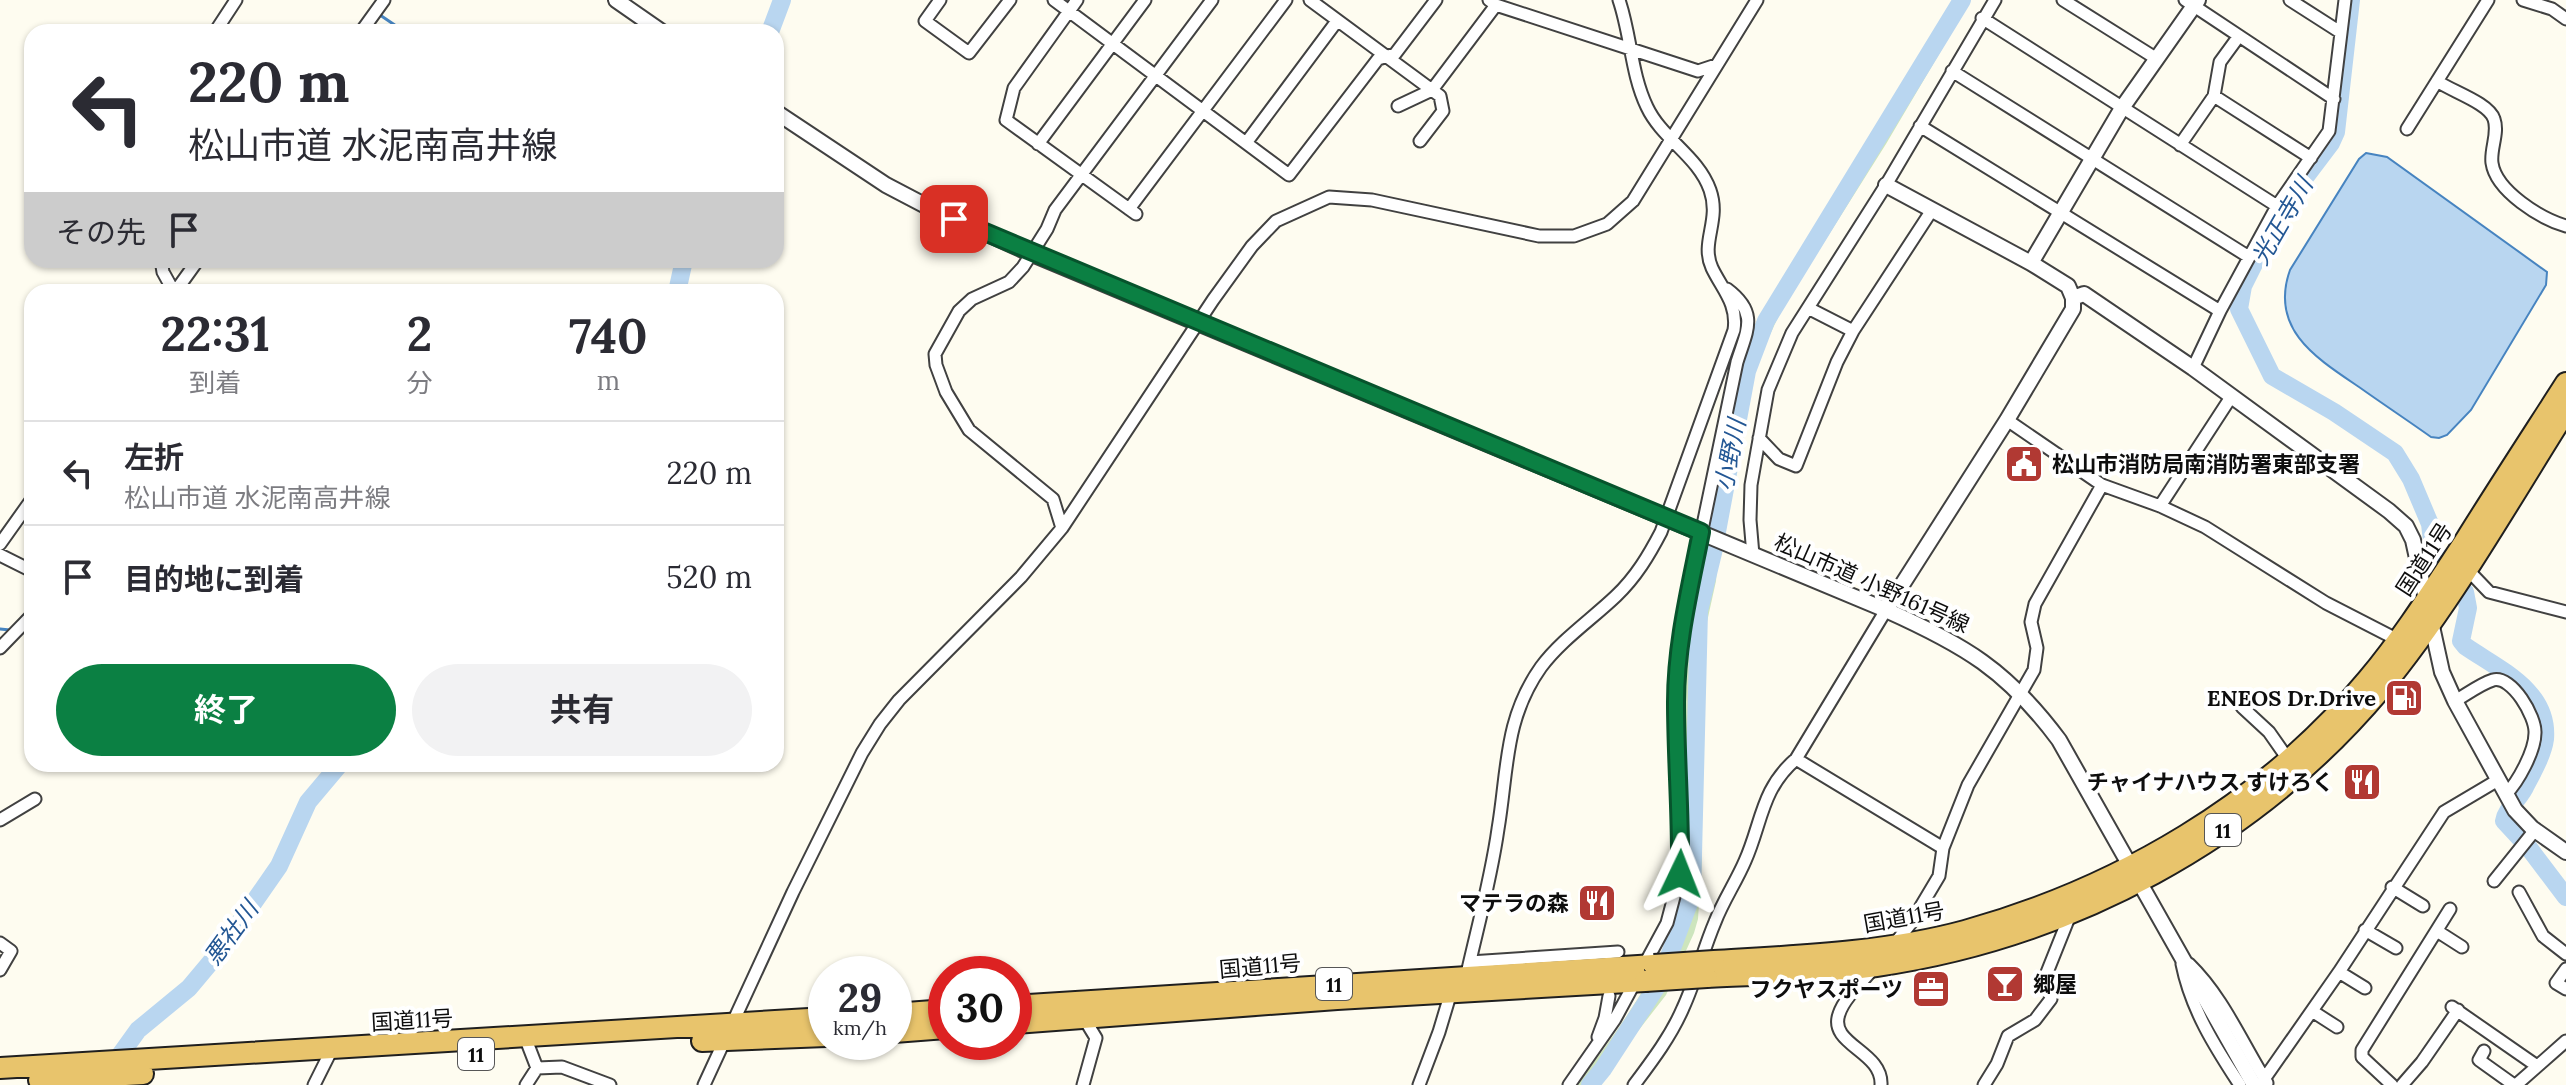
<!DOCTYPE html>
<html lang="ja">
<head>
<meta charset="utf-8">
<style>
  body { margin:0; font-family:Lora,"Noto Sans JP",serif; background:#f2f2f3; color:#2b2b33; height:100vh; display:flex; flex-direction:column; font-size:30px; white-space:nowrap }
  * { box-sizing:border-box; margin:0 }
  p { font-size:26px; color:#7c7c81 }
  .icon { flex:none; width:44px; height:44px; fill:none; stroke:currentColor; stroke-width:2; stroke-linecap:round; stroke-linejoin:round }
  .map { position:relative; flex:1; overflow:hidden }
  .details { position:absolute; left:24px; top:284px; width:760px; height:488px; display:flex; flex-direction:column; background:#fff; border-radius:24px; box-shadow:0 2px 6px #0004 }
  .details>* { flex:none }
  .hud { position:absolute; left:24px; top:24px; width:760px; height:244px; border-radius:24px; box-shadow:0 2px 6px #0004; background:#fff; color:#2b2b33; overflow:hidden }
  .speed { position:absolute; left:808px; top:956px; display:flex; gap:16px; font-size:40px; font-weight:700; text-align:center }
  .speed>* { display:grid; place-content:center; width:104px; height:104px; border-radius:50%; background:#fff; box-shadow:0 2px 6px #0004; line-height:1 }
  .speed small { font-size:20px; font-weight:400 }
  .speed .limit { border:12px solid #d22; background:#fff; color:#111 }
  .pin { position:absolute; display:grid; place-items:center; width:68px; height:68px; color:#fff; margin:-34px; border-radius:16px; box-shadow:0 4px 12px #0006 }
  .me { position:absolute; width:88px; margin:-44px; rotate:2deg; stroke-linejoin:round; filter:drop-shadow(0 0 6px #0008) }
  .turn { display:flex; align-items:center; gap:28px; height:168px; padding:0 32px; font-size:36px }
  .turn .icon { width:104px; height:104px; stroke-width:2.5 }
  .turn b { display:block; font-size:56px; line-height:68px }
  .then { display:flex; align-items:center; height:76px; padding:0 32px; background:#0003; gap:16px; font-size:30px }
  .eta { display:flex; justify-content:space-evenly; align-items:center; height:136px; text-align:center }
  .eta b { font-size:48px; font-weight:700; line-height:56px }
  .primary-button { display:flex; gap:16px; margin-top:auto; padding:16px 32px }
  .primary-button a { flex:1; height:92px; border-radius:48px; background:#0b8043; color:#fff; font-size:32px; font-weight:700; line-height:92px; text-align:center }
  .primary-button a+a { background:#f2f2f3; color:#2b2b33 }
  ul { padding:0; list-style:none }
  li { display:flex; align-items:center; gap:24px; height:104px; padding:0 32px; border-top:2px solid #e1e1e2 }
  li div { flex:1 }
  li b { display:block; font-size:30px }
  li em { font-style:normal }
  .map>svg:first-child { display:block }
  .green { fill:#cde5bd }
  .water { fill:#b9d6f0; stroke:#4784c0; stroke-width:2 }
  .lines { fill:none; stroke-linecap:round; stroke-linejoin:round }
  .stream { stroke:#4784c0; stroke-width:3 }
  .river { stroke:#b9d6f0; stroke-width:18 }
  .minor-casing { stroke:#414141; stroke-width:15 }
  .tertiary-casing { stroke:#414141; stroke-width:18 }
  .trunk-casing { stroke:#1f1f1f; stroke-width:24 }
  .minor { stroke:#fff; stroke-width:11 }
  .tertiary { stroke:#fff; stroke-width:14 }
  .trunk { stroke:#e8c46c; stroke-width:20 }
  .trunk-bridge-casing { stroke:#1f1f1f; stroke-width:24; stroke-linecap:butt }
  .trunk-bridge { stroke:#e8c46c; stroke-width:20 }
  .route-casing { stroke:#07532c; stroke-width:20 }
  .route { stroke:#0b8043; stroke-width:14 }
  .labels { text-anchor:middle; dominant-baseline:central; stroke-width:8; stroke-linejoin:round; paint-order:stroke }
  .shield { fill:#fff; stroke:#565656; stroke-width:2 }
  .shield-label { font-size:20px; font-weight:bold; fill:#0e0e0e }
  .poi-label { font-size:22px; font-weight:bold; fill:#0e0e0e; stroke:#fff; text-anchor:end }
  .street-label { font-size:22px; fill:#0e0e0e; stroke:#fff }
  .water-label { font-size:24px; font-style:italic; fill:#235794; stroke:#fff }
</style>
</head>
<body>
<div class="map">
<svg width="2566" height="1085" viewBox="0 0 2566 1085">
  <rect width="100%" height="100%" fill="#fefcf0"/>
  <path class="green" d="M1953,0H1971L1886,144L1782,309L1757,362L1746,409L1717,567L1716,581L1705,631L1698,720L1701,732L1698,733L1702,860L1698,919L1694,933L1666,995L1596,1085H1577C1628,1016 1681,948 1688,860C1690,832 1687,803 1686,775C1683,722 1682,670 1691,617C1693,599 1695,581 1703,564L1747,345L1754,326L1865,152Z"/>
  <path class="water" d="M2366,153L2387,157L2547,272L2546,285L2471,410L2447,435L2439,438L2431,437C2407,420 2383,404 2359,387C2316,358 2269,329 2290,270L2359,159Z"/>
  <g class="lines">
    <path class="stream" d="M368,32L380,15L405,32
      M0,629L10,630"/>
    <path class="river" d="M2351,0L2336,132L2331,143L2294,192L2259,254L2243,286L2239,309L2272,376L2334,412L2395,453L2411,479L2430,524L2433,549L2437,554
      M770,32L782,0
      M677,292L684,260
      M2465,592L2468,608L2461,641L2465,646C2498,669 2549,690 2545,739C2543,754 2533,772 2526,785C2521,798 2506,808 2504,821L2529,848L2566,897
      M110,1069L138,1030L189,988L220,951L279,866L308,802L340,764
      M1590,1085L1603,1069L1659,983L1692,895L1699,611L1713,553L1747,371L1766,321L1962,0"/>
    <g class="minor-casing">
      <path id="minor" d="M940,0L925,21L969,53L1010,0
        M1054,0L1289,175L1378,59L1395,54L1436,0
        M1077,0L1014,88L1006,120L1136,214
        M1310,0L1440,96L1443,111L1420,141
        M1489,0L1496,5L1698,71L1716,65
        M2063,0L2157,59
        M2185,0L2334,99
        M2290,0L2340,32
        M2523,0L2552,9L2566,19
        M1982,18L2277,206
        M215,32L236,0
        M361,32L384,0
        M1952,71L2249,257
        M2437,81C2451,91 2489,103 2494,119C2499,133 2490,149 2492,163C2496,191 2541,219 2566,226
        M2214,96L2311,158
        M1398,106L1432,90L1496,5
        M1920,126L2220,311
        M2407,129L2488,0
        M1246,143L1337,21
        M1038,144L1145,0
        M2180,145L2214,96L2220,62L2239,36
        M1129,209L1286,0
        M161,260L163,272L174,292
        M175,292L198,260
        M1808,308L1853,331
        M2193,368L2220,311L2277,206L2329,131L2345,0
        M2007,420L2102,485L2160,506L2205,527L2326,603L2398,640
        M1759,438L1779,459L1796,466L1837,362L1853,331L1932,210
        M2160,506L2231,397
        M1062,528L1053,499L969,430L946,392L936,365L935,354L959,311L972,299L1009,282L1023,267L1047,229L1055,210L1212,0
        M0,544L32,499
        M0,555L32,571
        M1753,555L1750,520L1751,485L1757,451L1768,390L1792,333L1886,185L1995,0
        M2466,568L2489,592L2566,612
        M0,648L32,615
        M2455,701C2466,695 2480,684 2493,680C2512,675 2536,717 2535,733C2535,751 2518,782 2506,794
        M2242,707L2269,732L2290,762
        M1796,759L1943,848
        M0,820L35,799
        M2494,881L2535,830
        M2392,887L2423,906
        M2519,892L2543,936L2566,954
        M2365,930L2396,948
        M2437,931L2462,947
        M0,943L11,951L0,970
        M1893,946L1911,923L1939,876L1943,848L1968,785L2034,670L2037,648L2031,622L2035,604L2102,485
        M1470,962L1618,952
        M2182,964C2191,1009 2215,1047 2240,1085
        M2189,964C2223,997 2242,1043 2267,1083
        M1874,968C1863,981 1844,998 1839,1014C1828,1045 1883,1051 1881,1085
        M2566,969L2556,983L2566,989
        M2339,972L2365,988
        M1464,980L1466,978C1477,929 1491,879 1498,829C1508,770 1504,719 1541,667C1561,640 1592,619 1616,596C1636,577 1649,555 1661,532L1734,330C1738,304 1722,289 1712,268C1700,242 1721,221 1710,190C1698,156 1662,139 1647,107C1631,74 1631,35 1619,0
        M2452,1007L2537,1066
        M2312,1011L2337,1027
        M1082,1015L1096,1038L1083,1085
        M525,1037L537,1068L526,1085
        M1598,1037L1605,1018L1609,996
        M2484,1051L2479,1060L2514,1085
        M537,1068L562,1067L610,1085
        M314,1085L332,1049
        M704,1085L793,892L862,753L880,724L899,700L1021,577L1062,528L1213,300L1252,246L1276,221L1329,197L1372,200L1539,236H1574L1607,224L1633,201L1757,0
        M1419,1085L1439,1032L1451,992
        M1569,1085L1615,1019L1667,923L1680,874L1681,824L1676,701L1680,635L1737,362C1747,330 1759,313 1727,289
        M1634,1085C1652,1061 1671,1036 1683,1008C1696,980 1703,950 1715,922C1723,901 1736,882 1745,861C1762,823 1761,789 1796,759L1886,610
        M1984,1085L1997,1064L2008,1036L2035,1020L2051,999L2046,975L2070,915L2068,910
        M2260,1085L2339,972L2444,812L2498,780
        M2392,1085L2362,1057V1050L2450,909
        M2402,1085L2422,1062L2458,1010
        M2516,1085L2566,1041"/>
    </g>
    <g class="tertiary-casing">
      <path id="tertiary" d="M616,0L662,32
        M776,112L886,185L928,207L1032,254L1886,610C1964,645 2007,670 2059,740L2254,1085
        M1886,185L2031,263L2068,286L2073,298V309L2007,420L1886,610
        M2031,263L2122,108L2198,0
        M2073,298L2084,294L2193,368L2389,511L2406,526L2413,540L2442,672L2455,701L2515,810L2532,828L2566,852"/>
    </g>
    <g class="trunk-casing">
      <path id="trunk" d="M1714,961C1797,956 1884,953 1965,931C2119,888 2265,803 2368,679C2404,636 2434,588 2465,541C2498,488 2532,436 2566,383
        M1707,977C1763,974 1821,974 1876,966C2070,938 2254,840 2381,689C2451,604 2507,504 2566,411
        M1014,1006L1654,965
        M894,1014L946,1010
        M1014,1023L1337,999L1645,981
        M894,1032L946,1028
        M702,1041L826,1036
        M0,1068L826,1018
        M39,1080L143,1074"/>
    </g>
    <use href="#minor" class="minor"/>
    <use href="#tertiary" class="tertiary"/>
    <use href="#trunk" class="trunk"/>
    <g class="trunk-bridge-casing">
      <path id="trunk-bridge" d="M1654,965L1714,961
        M1645,981L1707,977"/>
    </g>
    <use href="#trunk-bridge" class="trunk-bridge"/>
  </g>
  <g class="lines">
    <g class="route-casing">
      <path id="route" d="M954,219L1701,532C1690,588 1676,644 1676,702C1676,759 1681,816 1680,874"/>
    </g>
    <use href="#route" class="route"/>
  </g>
  <defs>
    <g id="civic-square" transform="scale(2)"><rect x="-9" y="-9" width="18" height="18" rx="4" fill="#b13933" stroke="#fff"/><path d="M-.6-6.5H3V-4.5H.6V-3L4-1V1h2V6H-6V1h2V-1L-.6-3ZM-1.2 2.5V6h2.4V2.5Z" fill="#fff"/></g>
    <g id="fuel-square" transform="scale(2)"><rect x="-9" y="-9" width="18" height="18" rx="4" fill="#b13933" stroke="#fff"/><path d="M-5.5-6h7V0h2V4h1.3V-2.5L3-4.5l.8-.8L6-3V5H2.5V1h-1V6h-7ZM-4.2-4.7v3.2H.2V-4.7Z" fill="#fff"/></g>
    <g id="restaurant-square" transform="scale(2)"><rect x="-9" y="-9" width="18" height="18" rx="4" fill="#b13933" stroke="#fff"/><path d="M-5-6h1v4h1v-4h1v4h1v-4h1v5L-1.5 .5V6h-2V.5L-5-1ZM5-6V6H3V1.5H1.5Q1.5-4 5-6Z" fill="#fff"/></g>
    <g id="bar-square" transform="scale(2)"><rect x="-9" y="-9" width="18" height="18" rx="4" fill="#b13933" stroke="#fff"/><path d="M-6-5H6L.8 .8V4.5H3.5V6h-7V4.5H-.8V.8Z" fill="#fff"/></g>
    <g id="office-square" transform="scale(2)"><rect x="-9" y="-9" width="18" height="18" rx="4" fill="#b13933" stroke="#fff"/><path d="M-6-3h4V-5.5h4V-3h4V5H-6ZM-1-4.5V-3h2v-1.5ZM-6 0V1H6V0Z" fill="#fff"/></g>
  </defs>
  <g fill-rule="evenodd">
    <use href="#civic-square" x="2024" y="464"/>
    <use href="#fuel-square" x="2404" y="698"/>
    <use href="#restaurant-square" x="2362" y="782"/>
    <use href="#restaurant-square" x="1597" y="903"/>
    <use href="#bar-square" x="2005" y="984"/>
    <use href="#office-square" x="1931" y="989"/>
  </g>
  <g class="labels">
    <g class="shield">
      <rect x="2205" y="814" width="36" height="32" rx="6"/>
      <rect x="1316" y="968" width="36" height="32" rx="6"/>
      <rect x="458" y="1038" width="36" height="32" rx="6"/>
    </g>
    <g class="shield-label">
      <text x="2223" y="830">11</text>
      <text x="1334" y="984">11</text>
      <text x="476" y="1054">11</text>
    </g>
    <g class="poi-label">
      <text x="2052" y="464" text-anchor="start">松山市消防局南消防署東部支署</text>
      <text x="2376" y="698">ENEOS Dr.Drive</text>
      <text x="2334" y="782">チャイナハウス すけろく</text>
      <text x="1569" y="903">マテラの森</text>
      <text x="2033" y="984" text-anchor="start">郷屋</text>
      <text x="1903" y="989">フクヤスポーツ</text>
    </g>
    <g class="street-label">
      <text transform="translate(2424 559) rotate(-57)">国道11号</text>
      <text transform="translate(1872 583) rotate(24)">松山市道 小野161号線</text>
      <text transform="translate(1904 917) rotate(-10)">国道11号</text>
      <text transform="translate(1260 966) rotate(-5)">国道11号</text>
      <text transform="translate(412 1020) rotate(-3)">国道11号</text>
    </g>
    <g class="water-label">
      <text transform="translate(2282 221) rotate(-60)">光正寺川</text>
      <text transform="translate(1730 455) rotate(-79)">小野川</text>
      <text transform="translate(231 933) rotate(-54)">悪社川</text>
    </g>
  </g>
</svg>
<div class="speed"><div>29<small>km/h</small></div><div class="limit">30</div></div>
<div class="pin" style="left:954px;top:219px;background:#d93025"><svg class="icon" aria-label="arrive" viewBox="0 0 24 24"><path d="M6 21V4h12l-3 4 3 4H6"/></svg></div>
<svg class="me" style="left:1680px;top:874px" viewBox="-20 -20 40 40"><path d="M0-17L14 15 0 8-14 15z" fill="#0b8043" stroke="#fff" stroke-width="4"/></svg>
<div class="hud">
<div class="turn"><svg class="icon" aria-label="left" viewBox="0 0 24 24"><path d="M17 20v-9H6M10 6l-5 5 5 5"/></svg><div><b>220 m</b>松山市道 水泥南高井線</div></div>
<div class="then">その先<svg class="icon" aria-label="arrive" viewBox="0 0 24 24"><path d="M6 21V4h12l-3 4 3 4H6"/></svg></div>
</div>
<section class="details">
<div class="eta">
<div><b>22:31</b><p>到着</p></div>
<div><b>2</b><p>分</p></div>
<div><b>740</b><p>m</p></div>
</div>
<ul>
<li><svg class="icon" aria-label="left" viewBox="0 0 24 24"><path d="M17 20v-9H6M10 6l-5 5 5 5"/></svg><div><b>左折</b><p>松山市道 水泥南高井線</p></div><em>220 m</em></li>
<li><svg class="icon" aria-label="arrive" viewBox="0 0 24 24"><path d="M6 21V4h12l-3 4 3 4H6"/></svg><div><b>目的地に到着</b></div><em>520 m</em></li>
</ul>
<div class="primary-button"><a>終了</a><a>共有</a></div>
</section>
</div>
</body>
</html>
